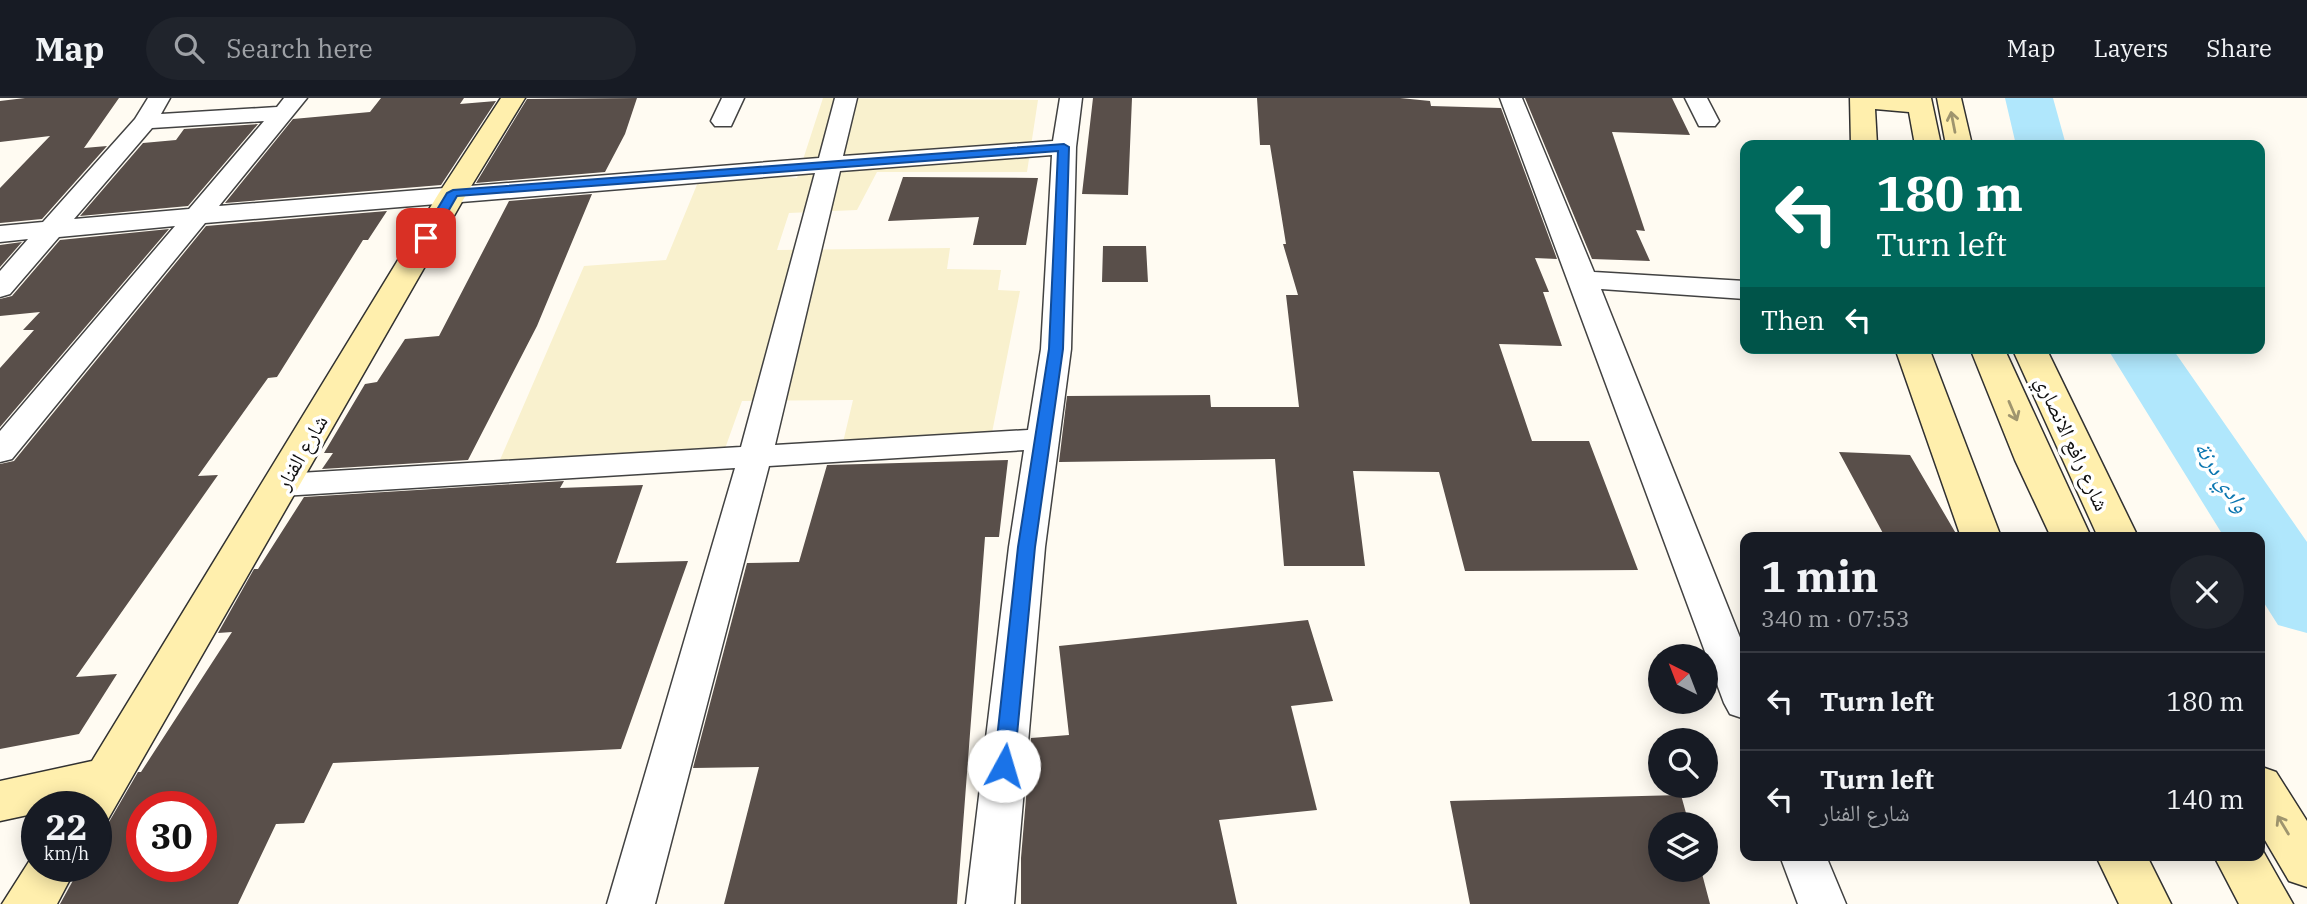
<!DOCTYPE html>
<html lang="en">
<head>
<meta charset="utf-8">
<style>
  body { margin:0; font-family:"IBM Plex Serif","Noto Naskh Arabic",serif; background:#20242c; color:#f1f3f6; height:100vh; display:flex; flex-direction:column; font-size:26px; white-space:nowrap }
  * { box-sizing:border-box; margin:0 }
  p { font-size:23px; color:#9ea1a6 }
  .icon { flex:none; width:38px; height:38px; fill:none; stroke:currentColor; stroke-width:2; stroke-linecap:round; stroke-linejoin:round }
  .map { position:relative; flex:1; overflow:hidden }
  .side { position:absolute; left:1740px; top:434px; width:525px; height:329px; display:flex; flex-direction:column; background:#171b24; border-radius:14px; box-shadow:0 4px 18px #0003 }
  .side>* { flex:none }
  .top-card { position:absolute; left:1740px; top:42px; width:525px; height:214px; border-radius:14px; box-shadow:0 4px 18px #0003; background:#00695c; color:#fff; overflow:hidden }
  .needle { width:46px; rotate:318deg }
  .tools { position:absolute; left:1648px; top:546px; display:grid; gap:14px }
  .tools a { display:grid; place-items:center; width:70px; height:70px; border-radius:50%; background:#171b24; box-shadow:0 4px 18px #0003; font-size:35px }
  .speed { position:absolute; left:21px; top:693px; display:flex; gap:14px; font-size:35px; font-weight:700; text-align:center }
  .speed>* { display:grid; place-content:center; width:91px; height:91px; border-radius:50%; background:#171b24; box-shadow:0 4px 18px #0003; line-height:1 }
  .speed small { font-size:18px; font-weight:400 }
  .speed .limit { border:10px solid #d22; background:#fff; color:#111 }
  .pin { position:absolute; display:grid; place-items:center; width:60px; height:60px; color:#fff; margin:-30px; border-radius:14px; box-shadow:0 4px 10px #0006 }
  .me { position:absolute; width:77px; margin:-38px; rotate:6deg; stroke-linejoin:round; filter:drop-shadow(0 0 5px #0008) }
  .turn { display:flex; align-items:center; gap:24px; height:147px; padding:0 21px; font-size:32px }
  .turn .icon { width:91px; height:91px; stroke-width:2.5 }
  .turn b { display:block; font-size:49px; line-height:60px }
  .then { display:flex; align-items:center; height:66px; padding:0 21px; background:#0003; gap:14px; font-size:26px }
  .round { display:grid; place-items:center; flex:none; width:74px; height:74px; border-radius:37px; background:#20242c }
  .head { display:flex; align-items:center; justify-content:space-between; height:119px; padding:0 21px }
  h1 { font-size:42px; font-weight:700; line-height:52px }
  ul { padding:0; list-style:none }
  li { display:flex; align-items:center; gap:21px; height:98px; padding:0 21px; border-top:2px solid #363941 }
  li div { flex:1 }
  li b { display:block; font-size:26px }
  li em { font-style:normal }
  header { display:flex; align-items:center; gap:42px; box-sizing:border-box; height:98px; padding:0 35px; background:#171b24; border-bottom:2px solid #363941 }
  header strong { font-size:33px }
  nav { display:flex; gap:38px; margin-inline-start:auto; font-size:24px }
  .search { width:490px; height:63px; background:#20242c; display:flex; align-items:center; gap:18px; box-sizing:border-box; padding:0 24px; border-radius:38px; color:#9ea1a6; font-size:26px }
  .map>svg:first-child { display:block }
  .farmland { fill:#f9f1ce }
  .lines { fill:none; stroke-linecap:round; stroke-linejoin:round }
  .river { fill:#b0e7fc; fill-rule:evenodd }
  .building { fill:#594f4a; fill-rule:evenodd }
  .street-casing { stroke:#424242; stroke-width:3 }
  .secondary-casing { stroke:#313131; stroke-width:3 }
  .street { fill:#fff; fill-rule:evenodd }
  .secondary { fill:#ffefad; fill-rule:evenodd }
  .oneway { stroke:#9f956e }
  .route { fill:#1a73e8; stroke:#114b97; stroke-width:2 }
  .labels { text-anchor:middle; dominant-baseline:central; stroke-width:7; stroke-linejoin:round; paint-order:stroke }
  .street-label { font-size:21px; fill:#0f0f0f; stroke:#fff }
  .water-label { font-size:23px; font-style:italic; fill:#0a76b0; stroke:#fff }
</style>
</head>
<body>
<header>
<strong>Map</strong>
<div class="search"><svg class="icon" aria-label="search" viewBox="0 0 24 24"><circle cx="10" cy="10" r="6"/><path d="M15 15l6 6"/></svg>Search here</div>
<nav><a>Map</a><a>Layers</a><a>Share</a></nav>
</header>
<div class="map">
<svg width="2307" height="806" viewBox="0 0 2307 806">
  <rect width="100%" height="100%" fill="#fffbf2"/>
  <path class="farmland" d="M823,0L1038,2L1027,74H877L857,112L789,115L777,152L950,150L947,171L1001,172L998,192L1020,193L988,355L840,357L853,302L742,303L717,373L493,378L584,168L666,162L703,72L797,80Z"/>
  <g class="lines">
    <path class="river" d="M2005,0H2053L2066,47H2016Z
      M2107,250H2172L2307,444V535L2278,527L2259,497V439H2224Z"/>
  </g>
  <path class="building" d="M25,0H119L84,50L107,48L42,121L0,125V90L50,38L0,44V3Z
    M381,0H464L460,6L496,3L441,87L225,105L293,21L370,14Z
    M637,0L625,36L605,74L476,85L527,1Z
    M1093,0H1132L1128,97L1082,96Z
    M1257,0H1400L1430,3L1431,8L1501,10L1557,161L1535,160L1549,194H1543L1562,248L1499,246L1532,343H1589L1638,472L1465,473L1439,374L1353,373L1365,468H1284L1275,361L1059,364L1067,298L1210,297L1211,309H1299L1286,197H1298L1283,146H1286L1270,47H1260Z
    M1525,0H1672L1690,37L1612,34L1645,133L1636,132L1650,163L1592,161Z
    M258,26L188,108L80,118L143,45L176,42L184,31Z
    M903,79L1038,80L1026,147H973L979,119L888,123Z
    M592,96L537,228L468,362L322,371L333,355H324L365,286L377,284L405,241L439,238L509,103Z
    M387,113L368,142H363L277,279L268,280L198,378L218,377L76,579L117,576L79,636L0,651V366L14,363L206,128Z
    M169,131L0,329V270L34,232H23L40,214L0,218V201L12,198L60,142Z
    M22,144L0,169V147Z
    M1103,148H1146L1148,184H1102Z
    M1839,354L1910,357L1958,439H1885Z
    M1008,362L999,439H985L957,806H724L759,669L693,670L747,465L799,464L827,367Z
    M564,383L560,390L643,387L616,465L688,463L621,651L333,665L304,725L276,726L238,806H60L81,768H96V743L100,738H97L109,724L138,674H141L232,534L218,535L254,471H258L304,399ZM142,709H201V768H142Z
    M1308,522L1333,603L1291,608L1317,712L1219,722L1237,806H1021V760L1031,640L1069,637L1059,548Z
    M1681,697L1689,726H1661V772H1701L1710,806H1470L1450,703Z"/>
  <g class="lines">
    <g class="street-casing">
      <path id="street" d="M148,0H170L161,16L277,9L284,0H307L219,108L819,60L835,0H857L843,58L1053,43L1060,0H1082L1076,49L1071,251L1045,449L1014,806H966L1009,449L1024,352L769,368L655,806H607L735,370L282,398L270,395L265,387L270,379L282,376L741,349L815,75L205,125L12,361L0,364V333L175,128L59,139L10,196L0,199V173L28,141L0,144V128L43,124L135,21ZM264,23L189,111L74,121L152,30ZM1052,57L1041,251L1028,332L775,347L840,73Z
        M722,0H744L731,28H715L711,23Z
        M1500,0H1522L1594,174L1745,183V201L1601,191L1745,552V621L1730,616L1724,605Z
        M1685,0H1707L1719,23L1715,28H1699Z
        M1780,758H1826L1846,806H1798Z"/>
    </g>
    <g class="secondary-casing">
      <path id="secondary" d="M501,0H525L467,95L107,723L96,727V709H37V715L0,723V683L92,663L439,95Z
        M1850,0H1931L1941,47H1915L1909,14L1875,11L1877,47H1851Z
        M1937,0H1961L1972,47H1946Z
        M1895,250H1929L2001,439H1961Z
        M1970,250H2004L2091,439H2051L2015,362Z
        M2012,250H2046L2138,439H2098Z
        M2259,668L2276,674L2307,723V789L2289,783L2259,732Z
        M2259,746L2293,806H2239L2214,758H2259Z
        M37,751V768H77L57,806H2Z
        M2096,758H2147L2171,806H2119Z"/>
    </g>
    <use href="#street" class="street"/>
    <use href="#secondary" class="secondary"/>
  </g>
  <defs><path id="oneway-shaft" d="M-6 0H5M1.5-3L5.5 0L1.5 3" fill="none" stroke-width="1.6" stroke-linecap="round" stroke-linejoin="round" transform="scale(1.75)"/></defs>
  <g class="oneway">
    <use href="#oneway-shaft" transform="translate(1953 24) rotate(-101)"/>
    <use href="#oneway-shaft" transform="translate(2013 313) rotate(67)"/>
    <use href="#oneway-shaft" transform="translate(2283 727) rotate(-121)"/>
  </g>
  <path class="route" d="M1064,46L1069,49L1063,251L1035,449L1014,668L1011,674H997L994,668L1018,449L1049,251L1058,53L457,98L431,143L420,140L447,95L453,92Z"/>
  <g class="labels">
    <g class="street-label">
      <text transform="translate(2073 345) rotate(65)">شارع رافع الانصاري</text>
      <text transform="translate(301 354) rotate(-60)">شارع الفنار</text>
    </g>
    <g class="water-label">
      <text transform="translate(2223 378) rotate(57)">وادي درنة</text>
    </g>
  </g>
</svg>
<div class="tools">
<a><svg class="needle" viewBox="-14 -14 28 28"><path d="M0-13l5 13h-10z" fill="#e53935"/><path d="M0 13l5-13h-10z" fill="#9ea1a6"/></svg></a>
<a><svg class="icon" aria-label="search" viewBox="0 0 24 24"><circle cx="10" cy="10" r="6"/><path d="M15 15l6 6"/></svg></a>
<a><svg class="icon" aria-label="layers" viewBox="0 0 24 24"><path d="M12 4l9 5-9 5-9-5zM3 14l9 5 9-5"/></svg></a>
</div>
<div class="speed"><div>22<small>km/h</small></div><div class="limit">30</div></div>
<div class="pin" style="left:426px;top:140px;background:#d93025"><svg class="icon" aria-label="arrive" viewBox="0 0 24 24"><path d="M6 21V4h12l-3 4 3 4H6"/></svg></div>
<svg class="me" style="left:1004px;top:668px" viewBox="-20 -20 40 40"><circle r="19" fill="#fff"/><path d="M0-13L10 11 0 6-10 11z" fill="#1a73e8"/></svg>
<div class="top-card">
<div class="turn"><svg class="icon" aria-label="left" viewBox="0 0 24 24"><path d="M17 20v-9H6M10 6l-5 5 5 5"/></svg><div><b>180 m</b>Turn left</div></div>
<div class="then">Then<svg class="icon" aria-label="left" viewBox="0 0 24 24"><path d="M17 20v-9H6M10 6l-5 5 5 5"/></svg></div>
</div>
<section class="side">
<div class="head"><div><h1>1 min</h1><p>340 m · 07:53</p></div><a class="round"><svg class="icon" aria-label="close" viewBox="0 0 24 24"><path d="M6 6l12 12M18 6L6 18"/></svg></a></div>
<ul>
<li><svg class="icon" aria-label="left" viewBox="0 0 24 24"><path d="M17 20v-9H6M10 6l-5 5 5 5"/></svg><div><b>Turn left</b></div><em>180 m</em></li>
<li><svg class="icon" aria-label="left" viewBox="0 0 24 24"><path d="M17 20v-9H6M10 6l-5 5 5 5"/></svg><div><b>Turn left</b><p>شارع الفنار</p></div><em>140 m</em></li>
</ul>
</section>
</div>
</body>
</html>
